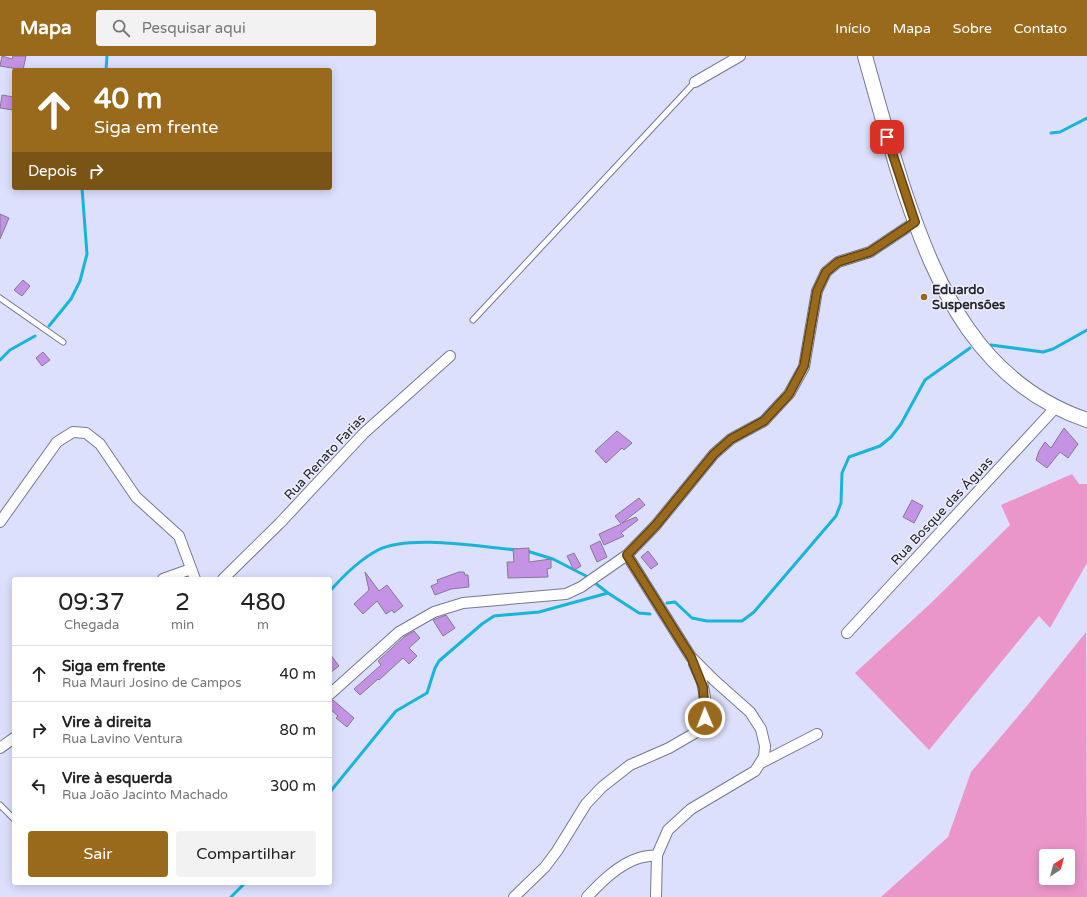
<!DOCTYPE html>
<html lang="pt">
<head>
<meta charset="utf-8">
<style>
  body { margin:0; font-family:"Varela Round",sans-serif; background:#f2f2f2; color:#222; height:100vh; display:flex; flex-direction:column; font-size:15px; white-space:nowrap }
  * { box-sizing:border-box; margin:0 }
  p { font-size:13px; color:#767676 }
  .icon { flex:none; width:22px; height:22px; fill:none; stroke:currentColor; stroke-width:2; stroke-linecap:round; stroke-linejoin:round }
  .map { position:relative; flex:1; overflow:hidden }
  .side { position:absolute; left:12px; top:521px; width:320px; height:308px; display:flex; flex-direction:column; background:#fff; border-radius:4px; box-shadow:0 2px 10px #0003 }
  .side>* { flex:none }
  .hud { position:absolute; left:12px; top:12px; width:320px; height:122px; border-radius:4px; box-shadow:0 2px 10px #0003; background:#996a1b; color:#fff; overflow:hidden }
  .needle { width:26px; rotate:36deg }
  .controls { position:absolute; left:1039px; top:793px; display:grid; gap:8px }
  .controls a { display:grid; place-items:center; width:36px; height:36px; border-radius:4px; background:#fff; box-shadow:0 2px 10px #0003; font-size:20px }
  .pin { position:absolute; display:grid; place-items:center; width:34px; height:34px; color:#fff; margin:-17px; border-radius:8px; box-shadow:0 2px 6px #0006 }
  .me { position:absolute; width:44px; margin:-22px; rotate:359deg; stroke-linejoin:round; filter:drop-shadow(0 0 3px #0008) }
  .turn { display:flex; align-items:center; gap:14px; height:84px; padding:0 16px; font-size:18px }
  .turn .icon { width:52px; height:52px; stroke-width:2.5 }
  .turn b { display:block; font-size:28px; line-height:34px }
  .then { display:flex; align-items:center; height:38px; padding:0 16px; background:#0003; gap:8px; font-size:15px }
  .eta { display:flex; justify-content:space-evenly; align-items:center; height:68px; text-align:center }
  .eta b { font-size:24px; font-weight:600; line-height:28px }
  .button { display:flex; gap:8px; margin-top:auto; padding:8px 16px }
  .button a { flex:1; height:46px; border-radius:4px; background:#996a1b; color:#fff; font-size:16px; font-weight:600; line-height:46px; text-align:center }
  .button a+a { background:#f2f2f2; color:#222 }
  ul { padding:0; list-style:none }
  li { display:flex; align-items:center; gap:12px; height:56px; padding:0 16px; border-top:1px solid #e0e0e0 }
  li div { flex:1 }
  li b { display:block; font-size:15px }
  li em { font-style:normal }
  header { display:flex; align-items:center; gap:24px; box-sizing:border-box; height:56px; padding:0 20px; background:#996a1b; color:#fff }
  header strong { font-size:19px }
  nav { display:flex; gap:22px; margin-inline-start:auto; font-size:14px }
  .search { width:280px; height:36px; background:#f2f2f2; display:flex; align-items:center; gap:10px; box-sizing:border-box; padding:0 14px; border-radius:4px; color:#767676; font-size:15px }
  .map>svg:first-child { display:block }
  .green { fill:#ea96ca; fill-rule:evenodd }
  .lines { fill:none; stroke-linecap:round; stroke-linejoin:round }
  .stream { stroke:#18b5d9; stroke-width:3 }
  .building { fill:#c593e5; stroke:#867890 }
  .lane-casing { stroke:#757892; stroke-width:7 }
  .street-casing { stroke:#757892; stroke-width:12 }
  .secondary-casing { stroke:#757892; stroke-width:16 }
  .lane { stroke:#fff; stroke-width:5 }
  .street { stroke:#fff; stroke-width:10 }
  .secondary { stroke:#fff; stroke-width:14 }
  .route-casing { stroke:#634512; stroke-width:10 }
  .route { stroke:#996a1b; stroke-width:7 }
  .poi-dot { fill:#996a1b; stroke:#edeefa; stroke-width:1.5 }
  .labels { text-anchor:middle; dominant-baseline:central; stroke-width:3; stroke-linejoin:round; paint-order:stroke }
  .poi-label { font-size:13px; font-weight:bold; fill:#24252f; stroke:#edeefa; text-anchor:start }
  .street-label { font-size:13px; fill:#24252f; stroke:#edeefa }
</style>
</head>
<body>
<header>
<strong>Mapa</strong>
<div class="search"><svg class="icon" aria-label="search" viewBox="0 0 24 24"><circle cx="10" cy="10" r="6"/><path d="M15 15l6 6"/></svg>Pesquisar aqui</div>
<nav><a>Início</a><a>Mapa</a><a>Sobre</a><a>Contato</a></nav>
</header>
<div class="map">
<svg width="1087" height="841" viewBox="0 0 1087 841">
  <rect width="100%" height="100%" fill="#dde0fc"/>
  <path class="green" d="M1072,418L1079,428H1087V507L1050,572L1039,560L929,694L855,617L931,547L1010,469L1001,449Z
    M1086,576L1087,841H881L948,781L971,716L1031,645ZM1046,800H1068V822H1046Z"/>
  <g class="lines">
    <path class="stream" d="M106,14L107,0
      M1051,77L1060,76L1087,62
      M49,270L71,243L80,225L87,198L82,132
      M991,289L1043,296L1053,293L1087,274
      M0,304L10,294L35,280
      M527,495L553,503L588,521
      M595,527L608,537
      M330,535C344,519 359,504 378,494C410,478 481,491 517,494
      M667,547L675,546L692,562L707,565H742L754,556L836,460L841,447L842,417L849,401L880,390L891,381L901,368L925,324L970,292
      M330,736L396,655L427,637L435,612L439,605L482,568L494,560L539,556L608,537L639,557L650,558
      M231,841L245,827"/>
  </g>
  <path class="building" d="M2,0L12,3L13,0H26L23,14L0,10Z
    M2,39L14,41L13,54L0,52Z
    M0,158L9,162L0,183Z
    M23,224L30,230L22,240L14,234Z
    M43,296L50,304L42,310L36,302Z
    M1064,372L1078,388L1068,402L1060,396L1047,412L1036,404L1039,395L1045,386L1051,392Z
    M617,375L632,387L624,394L622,392L606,407L595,395Z
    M639,442L645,449L622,467L636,461L638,464L621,477L624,480L604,489L599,478L621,468L615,460Z
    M912,444L923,450L914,467L903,461Z
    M600,485L607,501L597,506L590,490Z
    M529,492V506L551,503V512L547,513L548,521L508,522L507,506H514L513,493Z
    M648,495L658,508L651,513L641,501Z
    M574,497L581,510L574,514L567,500Z
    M365,516L379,535L387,529L403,550L394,557L392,554L386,558L377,545L363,558L354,548L369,534Z
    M459,516H464L465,519H468L469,531L451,533L435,539L431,530L438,527L437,524Z
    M446,559L455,572L443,580L433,564Z
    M414,575L420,582L409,592L417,600L409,608L403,602L379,624L378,623L360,639L354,633L381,609L378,605L404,581Z
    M330,598L339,610L330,617Z
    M330,644H333L354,662L347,671L336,662L338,660L330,653Z"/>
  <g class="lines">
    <g class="lane-casing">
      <path id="lane" d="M0,242L63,286
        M473,264L695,26
        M0,749L14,763"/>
    </g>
    <g class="street-casing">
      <path id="street" d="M695,26L740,0
        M0,466L57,386L73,376L86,377L100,388L136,441L179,480L195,523
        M627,499L691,601L714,624L750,656L761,673L765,690L764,701L755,715L691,753L668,774L657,799L656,841
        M163,523L191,513
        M223,523L280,467L364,377L450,300
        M847,577L1057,350
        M330,638L399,576L434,556L463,547L566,538L581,531L627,499L656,469L714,398L731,383L764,365L789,338L804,311L817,235L826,216L838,206L870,196L915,166
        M0,692L14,682
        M761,707L817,678
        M514,841L545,811L557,795L586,748L602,731L630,709L669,692L700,674L705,662V641L702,626L694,608
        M587,841C601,826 619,808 639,802C645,800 651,800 657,799"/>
    </g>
    <g class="secondary-casing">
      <path id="secondary" d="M865,0C878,46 890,91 905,137C938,235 981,328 1087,364"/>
    </g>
    <use href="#lane" class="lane"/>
    <use href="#street" class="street"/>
    <use href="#secondary" class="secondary"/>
  </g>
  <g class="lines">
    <g class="route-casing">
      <path id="route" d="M705,662L703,631L691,601L627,499L656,469L714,398L731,383L764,365L789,338L804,310L817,235L826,216L838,206L870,196L915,166L887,81"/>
    </g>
    <use href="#route" class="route"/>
  </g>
  <circle class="poi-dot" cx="924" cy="241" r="4"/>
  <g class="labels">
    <g class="poi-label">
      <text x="932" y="234">Eduardo<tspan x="932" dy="15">Suspensões</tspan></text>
    </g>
    <g class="street-label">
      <text transform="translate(325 401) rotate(-47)">Rua Renato Farias</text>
      <text transform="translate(942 455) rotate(-47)">Rua Bosque das Águas</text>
    </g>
  </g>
</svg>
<div class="controls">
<a><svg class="needle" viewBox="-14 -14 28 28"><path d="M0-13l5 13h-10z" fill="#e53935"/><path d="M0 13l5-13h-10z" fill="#767676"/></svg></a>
</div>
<div class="pin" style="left:887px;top:81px;background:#d93025"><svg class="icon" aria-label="arrive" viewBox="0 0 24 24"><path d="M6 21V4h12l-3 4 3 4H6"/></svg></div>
<svg class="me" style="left:705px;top:662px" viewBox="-20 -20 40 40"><circle r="17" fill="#996a1b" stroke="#fff" stroke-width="3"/><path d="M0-11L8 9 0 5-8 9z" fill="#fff"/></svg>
<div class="hud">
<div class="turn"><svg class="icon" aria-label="ahead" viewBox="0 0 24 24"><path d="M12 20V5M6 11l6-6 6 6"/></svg><div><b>40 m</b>Siga em frente</div></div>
<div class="then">Depois<svg class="icon" aria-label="right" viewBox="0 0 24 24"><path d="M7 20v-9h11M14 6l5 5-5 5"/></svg></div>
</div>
<section class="side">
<div class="eta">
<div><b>09:37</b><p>Chegada</p></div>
<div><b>2</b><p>min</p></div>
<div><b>480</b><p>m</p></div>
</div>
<ul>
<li><svg class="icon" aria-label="ahead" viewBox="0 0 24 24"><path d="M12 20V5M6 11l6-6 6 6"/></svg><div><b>Siga em frente</b><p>Rua Mauri Josino de Campos</p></div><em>40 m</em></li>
<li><svg class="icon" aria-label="right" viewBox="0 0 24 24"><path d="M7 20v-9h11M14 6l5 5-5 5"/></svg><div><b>Vire à direita</b><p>Rua Lavino Ventura</p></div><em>80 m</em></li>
<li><svg class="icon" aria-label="left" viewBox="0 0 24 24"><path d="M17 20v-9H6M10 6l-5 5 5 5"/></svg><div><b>Vire à esquerda</b><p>Rua João Jacinto Machado</p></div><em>300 m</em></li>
</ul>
<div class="button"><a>Sair</a><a>Compartilhar</a></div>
</section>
</div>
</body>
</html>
